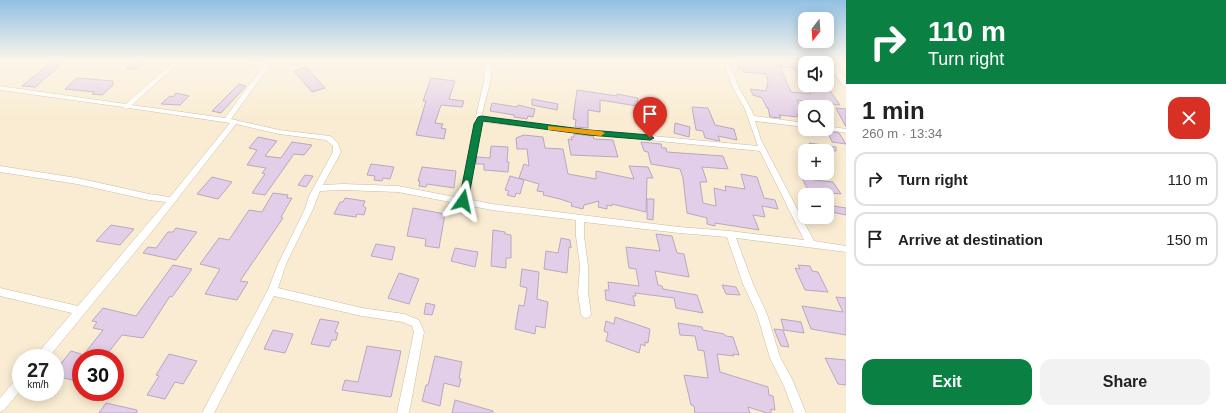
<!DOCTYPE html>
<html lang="en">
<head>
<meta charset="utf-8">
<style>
  body { margin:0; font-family:Arial,sans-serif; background:#f2f2f2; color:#222; height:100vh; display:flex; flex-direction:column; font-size:15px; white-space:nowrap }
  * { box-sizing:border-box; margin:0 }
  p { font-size:13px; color:#767676 }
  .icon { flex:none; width:22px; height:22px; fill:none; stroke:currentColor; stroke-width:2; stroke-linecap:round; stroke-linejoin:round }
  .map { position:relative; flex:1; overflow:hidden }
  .details { display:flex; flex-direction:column; background:#fff; width:380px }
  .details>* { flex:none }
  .top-card { background:#0b8043; color:#fff; overflow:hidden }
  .needle { width:26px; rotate:197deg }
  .tools { position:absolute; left:798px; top:12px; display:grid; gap:8px }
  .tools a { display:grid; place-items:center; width:36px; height:36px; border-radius:8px; background:#fff; box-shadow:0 2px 10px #0003; font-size:20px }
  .speed { position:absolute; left:12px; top:349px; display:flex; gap:8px; font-size:20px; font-weight:700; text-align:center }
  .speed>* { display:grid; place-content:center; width:52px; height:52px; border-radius:50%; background:#fff; box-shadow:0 2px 10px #0003; line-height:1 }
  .speed small { font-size:10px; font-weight:400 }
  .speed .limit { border:6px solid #d22; background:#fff; color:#111 }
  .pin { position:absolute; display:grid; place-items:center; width:34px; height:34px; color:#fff; margin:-41px -17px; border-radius:50% 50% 50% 0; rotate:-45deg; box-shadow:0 0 4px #0007 }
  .pin .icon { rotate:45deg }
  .me { position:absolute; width:44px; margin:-22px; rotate:11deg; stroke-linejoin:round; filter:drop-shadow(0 0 3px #0008) }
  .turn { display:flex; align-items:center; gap:14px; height:84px; padding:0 16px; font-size:18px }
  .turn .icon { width:52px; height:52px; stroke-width:2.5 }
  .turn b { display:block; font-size:28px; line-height:34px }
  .round { display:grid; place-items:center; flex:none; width:42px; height:42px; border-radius:12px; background:#f2f2f2 }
  .summary { display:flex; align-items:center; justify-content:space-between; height:68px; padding:0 16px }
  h1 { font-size:24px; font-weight:700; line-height:30px }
  .action { display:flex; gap:8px; margin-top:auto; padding:8px 16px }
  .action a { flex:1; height:46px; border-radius:12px; background:#0b8043; color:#fff; font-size:16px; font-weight:700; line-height:46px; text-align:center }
  .action a+a { background:#f2f2f2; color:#222 }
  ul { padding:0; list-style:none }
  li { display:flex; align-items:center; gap:12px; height:54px; margin:0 8px 6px; padding:0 8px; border:2px solid #e0e0e0; border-radius:12px }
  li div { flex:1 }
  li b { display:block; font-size:15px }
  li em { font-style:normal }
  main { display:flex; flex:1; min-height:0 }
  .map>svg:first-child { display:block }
  .building { fill:#e2cee8; stroke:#b9a8be }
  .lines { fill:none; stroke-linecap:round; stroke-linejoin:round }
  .minor-casing { stroke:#c9bda3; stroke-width:1 }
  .tertiary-casing { stroke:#c9bda3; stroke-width:1 }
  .minor { fill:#fff; fill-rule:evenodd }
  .tertiary { fill:#fff; fill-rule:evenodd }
  .route { fill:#0b8043; stroke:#07532c }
  .slow { fill:#f59e0b }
</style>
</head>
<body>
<main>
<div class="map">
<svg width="846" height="413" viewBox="0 0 846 413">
  <rect width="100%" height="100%" fill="#f9ecd2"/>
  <path class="building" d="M53,61H65L35,87L22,86Z
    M133,61H146L137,69H126Z
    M737,61L805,62V84L794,68L780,67L791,92L811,94L805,85H826L840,105L797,100L805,115L797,114L799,117L779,115L781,118L770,117L768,108H767L762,98L753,95L750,89L766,91L768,82L766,74L744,72L743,69H739Z
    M306,67L325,88L312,92L294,71Z
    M77,78L113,81V85L102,95L92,94L95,92L65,89Z
    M431,78L455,81L449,99L464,101L462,107L441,105L435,123L443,124L441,128L446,129L444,139L416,135L426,101H423Z
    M239,84L246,86L221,113L212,111Z
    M577,90L617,96V94L638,98L637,106L600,100V112L588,110V128L575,127L576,120L573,119Z
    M176,93L189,96L180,105L161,104L170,96L173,97Z
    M532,99L558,104L557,110L532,105Z
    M492,103L517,107L518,105L535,109L533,117L528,116L527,119L514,117V115L490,111Z
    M647,105L663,108L664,121L648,118Z
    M692,107L708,108L715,125L734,129L737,140L718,136L720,141L705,138L703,131L696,130Z
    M836,108L846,109V127Z
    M675,123L690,127L689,137L674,133Z
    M827,131L839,133L846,144L832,142Z
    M574,134L593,136L594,139L613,140L618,157L571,155L568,139L572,140L571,137H574Z
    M524,135L543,137L545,148L563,149L568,174L596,179V171L634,179L629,166L648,167L653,178H647L646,212L612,204V206L607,205V209L598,207L599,201L584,205L583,209L571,206L572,203L560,199L543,195L544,192L537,191L539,184L519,178L524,164L529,166L527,149H517L516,138Z
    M258,137L277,141L265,156L281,158L292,142L312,145L304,155L294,154L265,195L252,193L265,174L262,173L266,168L247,165L257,150L249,148Z
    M641,142L661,144L662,148H666L667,152L723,156L728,169L702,167L707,182H700L703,203L716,206L714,188L726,191L725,186L745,189L741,174L757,177L764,198L775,200L778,209L762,206L765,217L753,215L759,230L715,223V226L707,224V218L687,213L683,178L680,169L651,164L648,152L644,151Z
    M809,143L836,147V151H813Z
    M491,146L508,147L507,162H509L508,172L484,170V164H476L477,157L490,158Z
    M371,164L394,167L390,179L383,178L382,181L374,180L375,176L367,175Z
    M422,167L456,171L454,188L427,184L426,187L419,186L420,181H418Z
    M305,175L313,176L306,187L298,185Z
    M510,176L524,180L520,194L516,193L515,197L507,195L509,191L505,190Z
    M801,176L813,177L814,180L833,182L841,194L812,191L807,188Z
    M212,177L232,182L218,199L197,194Z
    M273,193L288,195L287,198H292L281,217L283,218L240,281L248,282L237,300L205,294L220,269L200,264L219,238L229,240L249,210L262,212Z
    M345,198L365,201L363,206L366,208L364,215L357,214L356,217L334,214L340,202H343Z
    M647,199H654L653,220L647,219Z
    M827,205L846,208V215L827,211Z
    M413,208L445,214L439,248L425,246L426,239L407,236Z
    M111,225L134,229L120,245L96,241Z
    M176,228L197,232L176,260L143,253L148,247L156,248L168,232H173Z
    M493,230L505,232V234L511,235V258H506V268L491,266Z
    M656,234L672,236L677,253L684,254L689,277L655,271L658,285L662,286L663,289L697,295L703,313L676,308L674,298L635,293L636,296H633L635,306L606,300L605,290H609L608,282L639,286L636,269L629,268L626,247L660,251Z
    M561,238L570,240L571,248L569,247L567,273L544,269L546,251L558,253Z
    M376,244L395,247L392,260L371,256Z
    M455,248L478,252L475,267L451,261Z
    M173,265L192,269L172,297L170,296L143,338L122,335L104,358H81V382L55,376V371L71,351L81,354V358L103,330L93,328L97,322L92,321L103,308L136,316Z
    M798,265L810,266L812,271L818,272L828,292L805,290L795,268L800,269Z
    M522,269L539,272L537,299L548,302L545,328L536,326L535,334L515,329L519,305L524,306L527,288L520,286Z
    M399,273L419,279L409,304L388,298Z
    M722,285L736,287L740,295L726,294Z
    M836,297L846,298V335L811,329L802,306L843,312Z
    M426,303L435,305L432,315L424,314Z
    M615,317L650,329L648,343L645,342V346L641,344L639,353L606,341L608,333L604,331L606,321L614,324Z
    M320,319L339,322L335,332L338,333L336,340H332L329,347L311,344Z
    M781,319L801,322L804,333L784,330Z
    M678,323L702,327L703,330L724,334L726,336L733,337L739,355L733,354L734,356L717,354L720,372L768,387L769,395L773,396L775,410L771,409V413H767L748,407L750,413H695L694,406L691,405L684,375L708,378L704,351L698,350L695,336L680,335Z
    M774,329L783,330L789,347L781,346Z
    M273,330L293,334L285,353L264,349Z
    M367,346L401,351L391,397L342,390L345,380L358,382Z
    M169,354L197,361L183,384L175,382L165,399L147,395L159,376L156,375Z
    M435,356L462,362L459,378L461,379L459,387L444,383L440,406L422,401L426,385H428Z
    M825,358L846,360V385L838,384Z
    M455,400L493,411V413H452Z
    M106,403L137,410V413H99Z"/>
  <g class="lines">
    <g class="minor-casing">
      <path id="minor" d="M174,61H181L132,105L225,118L264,65L243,63L240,61H258L270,63V65L231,119L279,130L330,136L338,143L341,152L323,185L343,184L398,186L460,198L475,124L478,118L476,116L484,81L485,61H491C494,80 485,97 482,115L486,118L589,130L758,146L745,109L733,88L723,61H729L739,88L751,109L754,116L805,123V127L755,121L761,140L814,241L846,246V252L736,238L753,284L767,314L780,357L792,379L806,413H794L784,386L770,358L757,314L743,284L727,237L679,233L584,222V236L588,266V293L591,314L589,317L586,318L583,317L581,314L578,293L580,266L576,236V220L492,210L398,192L343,190L320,191L313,209L286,264L278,288L362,308L404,314L419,320L424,332L409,413H397L414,332L412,326L403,322L362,316L274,296L214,413H202L268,290L278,264L305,209L309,196L333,152V146L326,140L279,134L236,124L153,230L48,358H36L37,354L72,313L0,296V288L78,306L166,202L149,200L77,184L0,172V166L77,178L149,194L170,197L230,123L129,108L126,109L123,107L0,90V86L126,104ZM483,122L589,134L760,151L804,240L730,231L679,227L492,204L467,199Z
        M827,126L846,129V133L825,129H827Z
        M21,377V390L4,410L0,412V398L17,378Z"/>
    </g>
    <g class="tertiary-casing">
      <path id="tertiary" d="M826,61H833L846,79V86H843Z"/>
    </g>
    <use href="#minor" class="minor"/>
    <use href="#tertiary" class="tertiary"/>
  </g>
  <linearGradient id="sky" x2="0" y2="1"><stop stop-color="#91c0e4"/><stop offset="0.51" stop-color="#fcf6eb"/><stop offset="1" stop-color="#fcf6eb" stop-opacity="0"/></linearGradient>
  <rect width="846" height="119" fill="url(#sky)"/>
  <path class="route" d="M481,116L589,130L650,135L654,138L650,140L589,135L483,121L468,201L463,204L459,201L474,124L478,117Z"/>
  <path class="slow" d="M548,126L601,131L605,133L601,136L551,130H548Z"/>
</svg>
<div class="tools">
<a><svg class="needle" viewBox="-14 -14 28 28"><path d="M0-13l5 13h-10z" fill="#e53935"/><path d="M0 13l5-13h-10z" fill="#767676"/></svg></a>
<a><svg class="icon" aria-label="sound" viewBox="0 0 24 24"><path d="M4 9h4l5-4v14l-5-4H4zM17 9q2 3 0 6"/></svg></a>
<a><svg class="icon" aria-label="search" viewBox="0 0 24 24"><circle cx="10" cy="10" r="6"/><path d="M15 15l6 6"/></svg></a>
<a>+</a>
<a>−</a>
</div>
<div class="speed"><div>27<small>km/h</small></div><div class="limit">30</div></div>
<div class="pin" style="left:650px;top:138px;background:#d93025"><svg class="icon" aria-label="arrive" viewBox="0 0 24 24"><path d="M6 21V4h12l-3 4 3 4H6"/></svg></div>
<svg class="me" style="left:463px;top:201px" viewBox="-20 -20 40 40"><path d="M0-17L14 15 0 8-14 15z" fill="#0b8043" stroke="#fff" stroke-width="4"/></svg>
</div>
<section class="details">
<div class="top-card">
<div class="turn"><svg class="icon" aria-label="right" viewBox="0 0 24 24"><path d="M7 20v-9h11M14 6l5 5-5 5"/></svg><div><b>110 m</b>Turn right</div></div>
</div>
<div class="summary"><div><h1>1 min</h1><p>260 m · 13:34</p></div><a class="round" style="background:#d93025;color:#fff"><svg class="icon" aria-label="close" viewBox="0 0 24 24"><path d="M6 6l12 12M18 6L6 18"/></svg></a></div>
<ul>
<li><svg class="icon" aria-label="right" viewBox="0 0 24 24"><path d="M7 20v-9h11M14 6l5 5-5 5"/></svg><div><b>Turn right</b></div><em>110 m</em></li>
<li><svg class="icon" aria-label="arrive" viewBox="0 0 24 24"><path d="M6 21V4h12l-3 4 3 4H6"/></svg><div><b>Arrive at destination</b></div><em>150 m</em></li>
</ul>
<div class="action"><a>Exit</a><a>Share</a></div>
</section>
</main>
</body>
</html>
